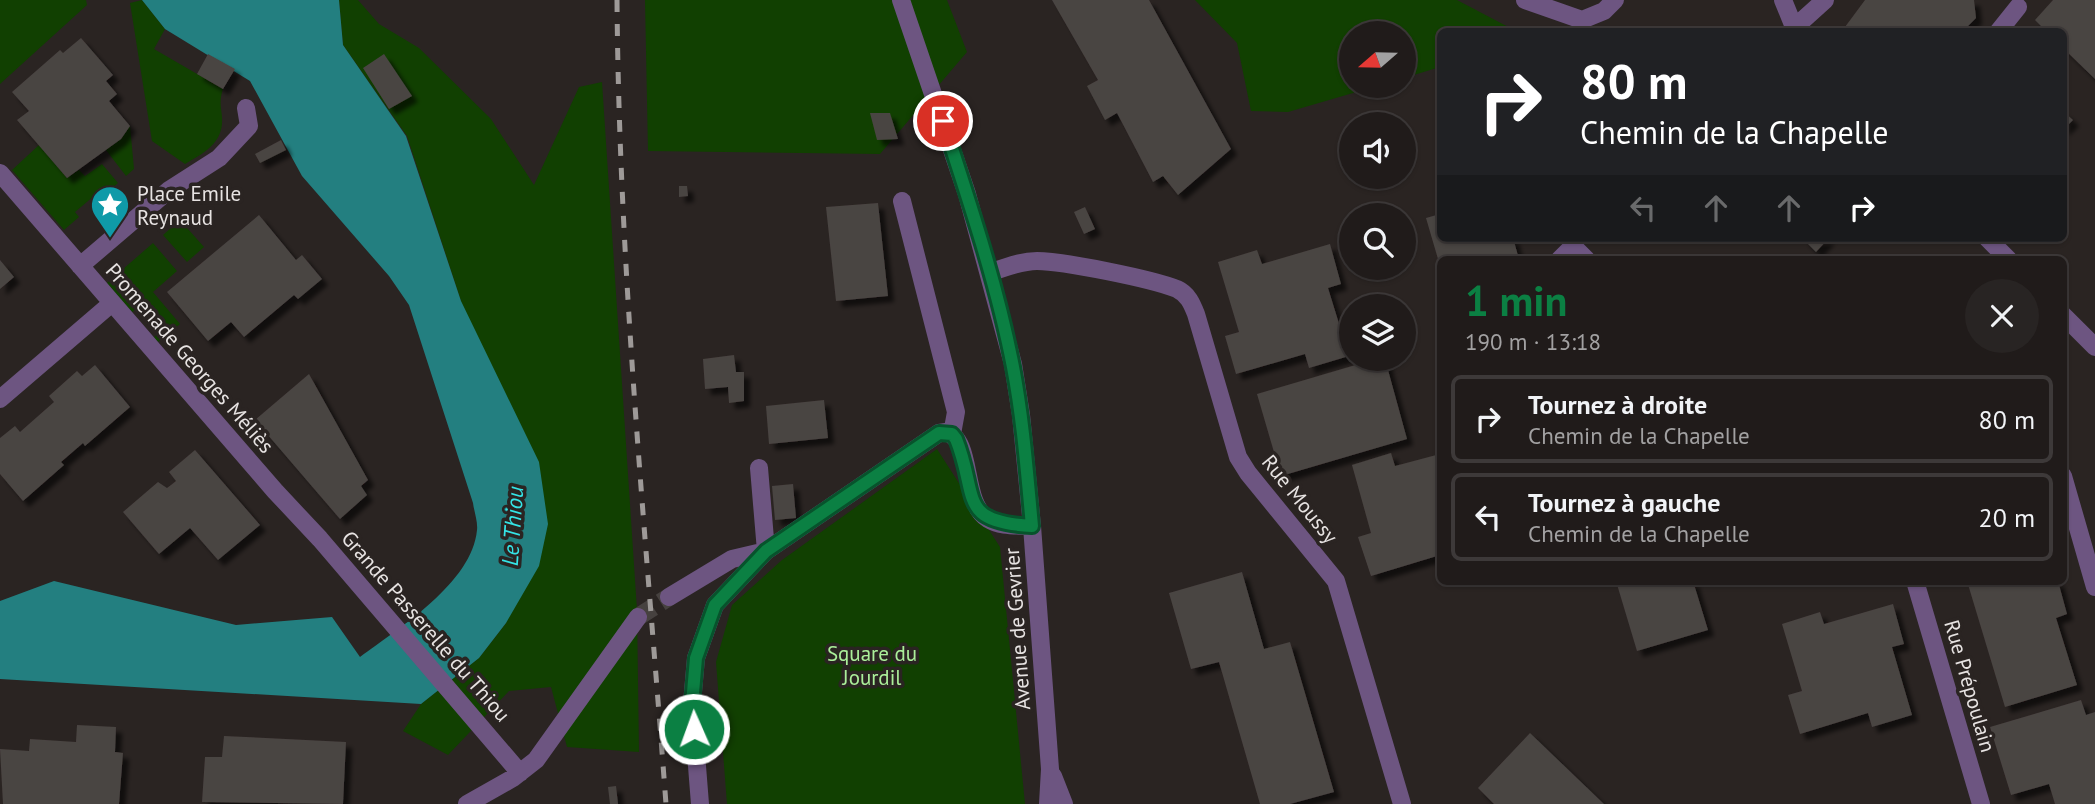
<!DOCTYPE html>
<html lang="fr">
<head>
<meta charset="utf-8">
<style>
  body { margin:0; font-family:"PT Sans",sans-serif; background:#282423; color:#f1f3f6; height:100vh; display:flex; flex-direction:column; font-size:26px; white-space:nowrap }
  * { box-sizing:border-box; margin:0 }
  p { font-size:23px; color:#a2a1a2 }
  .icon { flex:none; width:38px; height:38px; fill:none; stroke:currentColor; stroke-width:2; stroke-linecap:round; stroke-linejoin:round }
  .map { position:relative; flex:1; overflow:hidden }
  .panel { position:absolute; left:1437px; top:256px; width:630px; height:329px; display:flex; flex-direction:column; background:#201b1a; border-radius:10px; box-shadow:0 2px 5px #0004,0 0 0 2px #3d3939 }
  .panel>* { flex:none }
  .banner { position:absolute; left:1437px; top:28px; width:630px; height:214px; border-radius:10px; box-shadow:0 2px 5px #0004,0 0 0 2px #3d3939; background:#202124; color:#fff; overflow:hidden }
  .needle { width:46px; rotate:250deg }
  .fabs { position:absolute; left:1339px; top:21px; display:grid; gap:14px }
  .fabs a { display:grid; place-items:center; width:77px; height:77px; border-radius:50%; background:#201b1a; box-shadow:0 2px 5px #0004,0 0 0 2px #3d3939; font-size:35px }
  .pin { position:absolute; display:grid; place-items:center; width:60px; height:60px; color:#fff; margin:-30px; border:4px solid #fff; border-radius:50%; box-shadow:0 2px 7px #0007 }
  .me { position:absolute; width:77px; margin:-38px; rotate:358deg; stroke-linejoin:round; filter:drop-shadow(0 0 5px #0008) }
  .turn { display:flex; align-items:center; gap:24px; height:147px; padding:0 28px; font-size:32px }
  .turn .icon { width:91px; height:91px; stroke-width:2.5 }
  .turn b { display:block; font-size:49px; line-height:60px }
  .lanes { display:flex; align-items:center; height:66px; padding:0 28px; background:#0003; justify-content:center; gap:35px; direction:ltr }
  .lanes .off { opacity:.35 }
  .round { display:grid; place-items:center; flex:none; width:74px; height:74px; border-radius:37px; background:#282423 }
  .summary { display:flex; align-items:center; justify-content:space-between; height:119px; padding:0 28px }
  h1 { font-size:42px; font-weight:700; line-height:52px; color:#0b8043 }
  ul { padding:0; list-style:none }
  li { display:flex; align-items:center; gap:21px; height:88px; margin:0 14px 10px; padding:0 14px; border:4px solid #3d3939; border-radius:10px }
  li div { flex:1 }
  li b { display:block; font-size:26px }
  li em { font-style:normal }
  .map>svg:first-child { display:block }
  .green { fill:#114001 }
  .water { fill:#237f80 }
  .building { fill:#4a4442; filter:url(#shadow) }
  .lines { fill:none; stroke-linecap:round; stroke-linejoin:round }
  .minor-tunnel { stroke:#46413f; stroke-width:18; stroke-dasharray:18 9; stroke-linecap:butt }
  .minor { stroke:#6d5581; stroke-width:18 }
  .rail { stroke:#9e9a98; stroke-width:5; stroke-dasharray:12 12; stroke-linecap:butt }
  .route-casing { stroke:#07532c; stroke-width:18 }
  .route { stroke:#0b8043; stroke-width:12 }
  .labels { text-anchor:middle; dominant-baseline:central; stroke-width:7; stroke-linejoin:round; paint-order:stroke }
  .poi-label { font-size:21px; fill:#e7e3e2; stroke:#2a2422; text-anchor:start }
  .street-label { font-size:21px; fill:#e7e3e2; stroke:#2a2422 }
  .park-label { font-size:21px; fill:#abef9a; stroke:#2a2422 }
  .water-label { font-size:23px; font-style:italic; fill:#35e4e6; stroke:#2a2422 }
</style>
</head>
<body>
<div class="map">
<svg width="2095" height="804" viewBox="0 0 2095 804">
  <defs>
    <filter id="shadow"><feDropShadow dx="6" dy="6" stdDeviation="2" flood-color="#0009"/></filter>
  </defs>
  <rect width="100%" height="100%" fill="#2a2422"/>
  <path class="green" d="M0,0H86L87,5L0,84Z
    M142,0L165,29L154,49L223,89C219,101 221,106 222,117C224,143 204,153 185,164L152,141L130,3Z
    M339,0H358L379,24L419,48L491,119L534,185L579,87L602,82L637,610L639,752L567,747L551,687L509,691L448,755L403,731L421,704L479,658L506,623L461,301L407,136L343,45Z
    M645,0H947L967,52L880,154L648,151Z
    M1195,0H1457L1516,31L1440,32V67L1404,78V33H1351V86H1377L1288,112L1251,111L1237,43Z
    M130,126L134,169L126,176L106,150L121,139Z
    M39,145L67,178L79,170L85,176L102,164L118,183L99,200L94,196L75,212L79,217L64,230L12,170Z
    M180,220L204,247L187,262L163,235Z
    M153,243L177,271L153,292L180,324L158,342L154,337L158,334L137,309L132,312L107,283Z
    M937,449L1000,547L1025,804H727L716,662L732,605L782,560Z"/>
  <path class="water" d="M142,0H339L343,45L406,136L461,301L539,462L548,524L539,566L506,623L479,658L421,704L0,679V601L54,581L236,625L332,617L360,657C399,628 472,583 477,530C478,522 474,511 473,503L409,305L389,276L302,176L250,81L165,29Z"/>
  <path class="building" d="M1052,0H1149L1231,149L1178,195L1163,176L1153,182L1117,113L1105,120L1087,86L1098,80Z
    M1865,0H1974L1976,18L1962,32H1850L1845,27Z
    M2053,0H2095V79L2063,48V32H2047L2035,20Z
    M81,38L113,75L106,81L117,94L109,101L130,126L121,139L67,178L17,120L29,111L12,92L60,50L63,53Z
    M208,54L235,69L223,89L197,74Z
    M384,54L412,96L389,109L363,68Z
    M2063,111L2073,120L2063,130Z
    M870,113H890L898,139L877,140Z
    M281,140L286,150L260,163L255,154Z
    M679,186H687L688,196L679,197Z
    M878,203L888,296L836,301L826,207Z
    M1085,207L1095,229L1084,234L1074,212Z
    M1440,214V238H1513L1519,259H1438L1426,218Z
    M259,215L296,260L302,255L322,279L298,299L294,295L244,337L231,322L208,341L167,292Z
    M1802,238H1829L1816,252Z
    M1330,244L1341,284L1328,288L1349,356L1309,368L1305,354L1236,374L1225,336L1239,332L1218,262L1257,250L1262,264Z
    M0,260L14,277L0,289Z
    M734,355L736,372H744V401L729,403L728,387L705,389L703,359Z
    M1376,359H1385L1407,439L1281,476L1257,394Z
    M95,365L130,407L85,446L83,443L61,462L64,465L23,501L0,474V438L15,426L20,432L54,402L49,396L77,371L82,376Z
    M309,374L368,480L361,486L367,495L340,519L255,420Z
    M824,400L828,438L769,444L766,406Z
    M195,450L260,525L218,560L190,528L159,554L123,512L158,482L167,488L171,485L176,481L169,472Z
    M1391,453L1395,466L1440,454V564L1437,556L1371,576L1358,537L1371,533L1352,465Z
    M793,484L796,518L775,520L772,486Z
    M1242,572L1264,649L1290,642L1334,792L1290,804H1260L1219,662L1191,669L1169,593Z
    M1616,581H1693L1708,630L1637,651Z
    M1967,581H2058L2067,614L2056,618L2077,685L2005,707Z
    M1893,604L1904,644L1892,647L1912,715L1872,727L1868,713L1800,734L1788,695L1802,691L1782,624L1820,612L1824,624Z
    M2081,700L2086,715L2095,712V804H2055L2049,784L2011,795L1990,727Z
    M77,725L116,727L115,752L123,753L119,804H3L0,749L29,751L30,739L76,742Z
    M1530,733L1604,804H1494L1478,788Z
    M224,736L346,742L343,804L202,802L205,757H222Z
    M616,786L618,804H610L608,787Z"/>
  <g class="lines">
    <path class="minor-tunnel" d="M638,617L669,597"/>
    <path class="minor" d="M901,0L967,194L1013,364L1021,415L1032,526L1050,769L1048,804
      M1525,0L1582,20L1604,11L1615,0
      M1783,0L1796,32
      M1794,28L1825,0
      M1998,32L2018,7
      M0,173L275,491L320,539L520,773
      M902,201L956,412L952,434
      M1987,238L2008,259
      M1560,259L1573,246L1586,259
      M80,266L169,190L219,158L249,126L246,108
      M989,273C1004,268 1020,261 1037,261C1063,261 1152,279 1177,289C1188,294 1192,304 1196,314L1238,457L1248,473L1336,581L1402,804
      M2063,315L2095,347
      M0,399L112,303
      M759,468L766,551
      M2063,476L2095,587
      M1915,581L1981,804
      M669,597L732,559L766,551
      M1053,776L1064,804
      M467,804L513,778L536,760L638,617
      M700,804L692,703L696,658L715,605L766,551L939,433L946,432C974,440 961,503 988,519C1001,527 1017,525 1032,526"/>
    <path class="rail" d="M617,0C619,268 646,537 666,804"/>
  </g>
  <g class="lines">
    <g class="route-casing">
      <path id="route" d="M694,729L692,704L696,658L715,605L766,551L939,433L952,434L956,439C979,496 956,522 1032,526C1027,473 1023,419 1013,367C997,284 969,201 943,121"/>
    </g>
    <use href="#route" class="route"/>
  </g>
  <defs>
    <g id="sight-pin" transform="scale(2.0125)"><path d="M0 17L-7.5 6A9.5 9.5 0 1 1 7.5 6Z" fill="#0f9aa8" stroke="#2a2422"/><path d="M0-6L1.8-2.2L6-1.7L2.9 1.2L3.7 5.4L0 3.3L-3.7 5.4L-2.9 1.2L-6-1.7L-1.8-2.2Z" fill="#fff"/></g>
  </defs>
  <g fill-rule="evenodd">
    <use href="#sight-pin" x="110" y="205"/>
  </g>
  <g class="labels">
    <g class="poi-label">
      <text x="137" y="193">Place Emile<tspan x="137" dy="24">Reynaud</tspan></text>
    </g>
    <g class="street-label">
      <text transform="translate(190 358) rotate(49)">Promenade Georges Méliès</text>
      <text transform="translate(1300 499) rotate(51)">Rue Moussy</text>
      <text transform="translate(426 626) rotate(49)">Grande Passerelle du Thiou</text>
      <text transform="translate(1017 629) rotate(-94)">Avenue de Gevrier</text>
      <text transform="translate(1970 686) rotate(74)">Rue Prépoulain</text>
    </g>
    <g class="park-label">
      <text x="872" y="653">Square du<tspan x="872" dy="24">Jourdil</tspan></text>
    </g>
    <g class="water-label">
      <text transform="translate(512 526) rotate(-86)">Le Thiou</text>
    </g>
  </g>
</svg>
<div class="fabs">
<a><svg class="needle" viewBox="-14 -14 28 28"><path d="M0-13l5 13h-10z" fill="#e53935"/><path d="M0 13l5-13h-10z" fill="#a2a1a2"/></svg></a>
<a><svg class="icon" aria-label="sound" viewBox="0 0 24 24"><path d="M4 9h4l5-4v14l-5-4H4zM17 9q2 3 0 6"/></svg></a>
<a><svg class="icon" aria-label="search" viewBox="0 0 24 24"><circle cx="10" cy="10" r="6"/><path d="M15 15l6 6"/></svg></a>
<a><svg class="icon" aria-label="layers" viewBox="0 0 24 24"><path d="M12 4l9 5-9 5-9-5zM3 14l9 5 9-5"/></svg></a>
</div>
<div class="pin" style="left:943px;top:121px;background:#d93025"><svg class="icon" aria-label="arrive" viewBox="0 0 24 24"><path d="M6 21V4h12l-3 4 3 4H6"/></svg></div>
<svg class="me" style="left:694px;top:729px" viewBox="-20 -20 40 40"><circle r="17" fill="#0b8043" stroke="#fff" stroke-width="3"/><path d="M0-11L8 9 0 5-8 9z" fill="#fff"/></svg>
<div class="banner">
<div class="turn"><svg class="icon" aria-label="right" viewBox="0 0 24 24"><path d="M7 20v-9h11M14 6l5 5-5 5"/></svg><div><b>80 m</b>Chemin de la Chapelle</div></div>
<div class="lanes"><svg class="icon off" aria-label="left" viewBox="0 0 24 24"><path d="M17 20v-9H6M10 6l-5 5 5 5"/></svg><svg class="icon off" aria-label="ahead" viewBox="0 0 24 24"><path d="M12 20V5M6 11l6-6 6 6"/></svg><svg class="icon off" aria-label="ahead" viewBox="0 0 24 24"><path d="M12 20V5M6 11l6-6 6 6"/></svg><svg class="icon" aria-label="right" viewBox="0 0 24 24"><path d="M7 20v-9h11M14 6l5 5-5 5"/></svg></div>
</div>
<section class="panel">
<div class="summary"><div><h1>1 min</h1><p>190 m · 13:18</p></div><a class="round"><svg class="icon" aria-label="close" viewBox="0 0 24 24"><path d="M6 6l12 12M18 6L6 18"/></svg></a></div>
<ul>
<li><svg class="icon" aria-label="right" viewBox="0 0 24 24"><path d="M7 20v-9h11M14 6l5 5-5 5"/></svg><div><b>Tournez à droite</b><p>Chemin de la Chapelle</p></div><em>80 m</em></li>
<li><svg class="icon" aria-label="left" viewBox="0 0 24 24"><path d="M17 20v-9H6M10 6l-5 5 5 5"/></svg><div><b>Tournez à gauche</b><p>Chemin de la Chapelle</p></div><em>20 m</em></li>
</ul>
</section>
</div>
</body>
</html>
